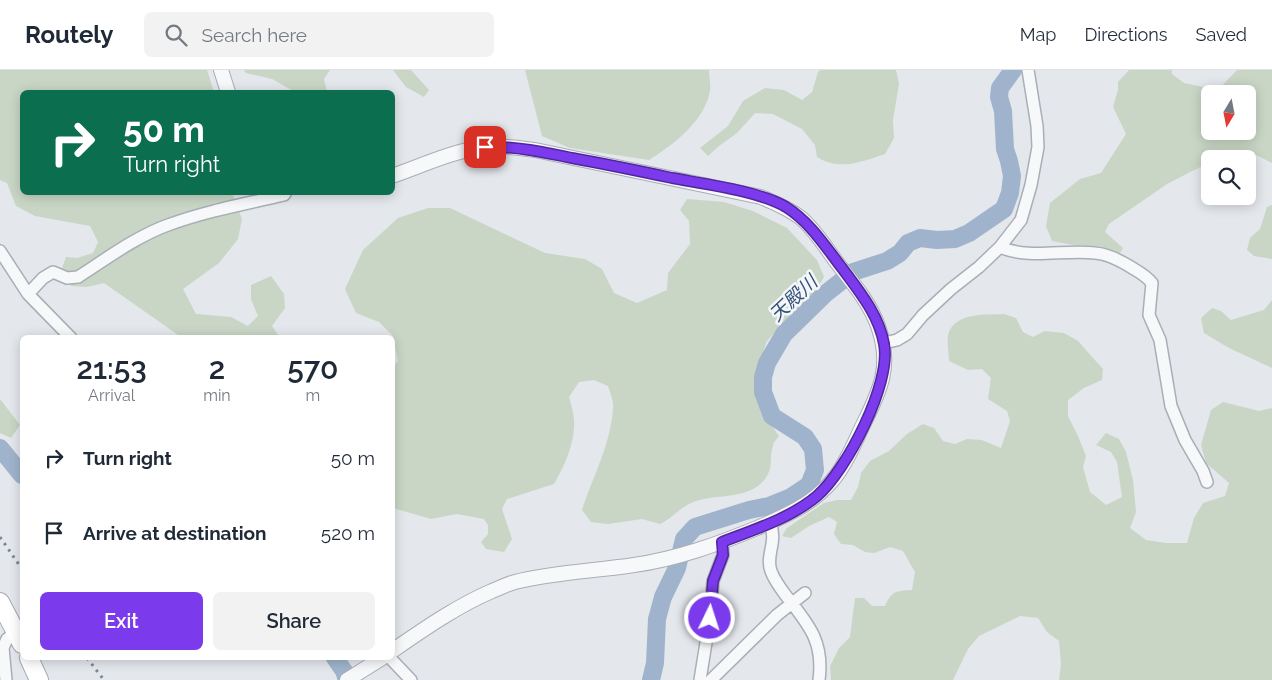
<!DOCTYPE html>
<html lang="en">
<head>
<meta charset="utf-8">
<style>
  body { margin:0; font-family:Raleway,"Noto Sans JP",sans-serif; background:#f2f2f3; color:#1f2937; height:100vh; display:flex; flex-direction:column; font-size:19px; white-space:nowrap }
  * { box-sizing:border-box; margin:0 }
  p { font-size:16px; color:#747a83 }
  .icon { flex:none; width:28px; height:28px; fill:none; stroke:currentColor; stroke-width:2; stroke-linecap:round; stroke-linejoin:round }
  .map { position:relative; flex:1; overflow:hidden }
  .panel { position:absolute; left:20px; top:265px; width:375px; height:325px; display:flex; flex-direction:column; background:#fff; border-radius:8px; box-shadow:0 2px 12px #0003 }
  .panel>* { flex:none }
  .banner { position:absolute; left:20px; top:20px; width:375px; height:105px; border-radius:8px; box-shadow:0 2px 12px #0003; background:#0b6e4f; color:#fff; overflow:hidden }
  .needle { width:32px; rotate:190deg }
  .buttons { position:absolute; left:1201px; top:15px; display:grid; gap:10px }
  .buttons a { display:grid; place-items:center; width:55px; height:55px; border-radius:8px; background:#fff; box-shadow:0 2px 12px #0003; font-size:25px }
  .pin { position:absolute; display:grid; place-items:center; width:42px; height:42px; color:#fff; margin:-21px; border-radius:10px; box-shadow:0 2px 8px #0006 }
  .me { position:absolute; width:55px; margin:-28px; rotate:4deg; stroke-linejoin:round; filter:drop-shadow(0 0 4px #0008) }
  .turn { display:flex; align-items:center; gap:18px; height:105px; padding:0 20px; font-size:22px }
  .turn .icon { width:65px; height:65px; stroke-width:2.5 }
  .turn b { display:block; font-size:35px; line-height:42px }
  .eta { display:flex; justify-content:space-evenly; align-items:center; height:85px; text-align:center }
  .eta b { font-size:30px; font-weight:600; line-height:35px }
  .action { display:flex; gap:10px; margin-top:auto; padding:10px 20px }
  .action a { flex:1; height:58px; border-radius:8px; background:#7c3aed; color:#fff; font-size:20px; font-weight:600; line-height:58px; text-align:center }
  .action a+a { background:#f2f2f3; color:#1f2937 }
  ul { padding:0; list-style:none }
  li { display:flex; align-items:center; gap:15px; height:75px; padding:0 20px }
  li div { flex:1 }
  li b { display:block; font-size:19px }
  li em { font-style:normal }
  header { display:flex; align-items:center; gap:30px; box-sizing:border-box; height:70px; padding:0 25px; background:#fff; border-bottom:1px solid #e0e1e3 }
  header strong { font-size:24px }
  nav { display:flex; gap:28px; margin-inline-start:auto; font-size:18px }
  .search { width:350px; height:45px; background:#f2f2f3; display:flex; align-items:center; gap:12px; box-sizing:border-box; padding:0 18px; border-radius:8px; color:#747a83; font-size:19px }
  .map>svg:first-child { display:block }
  .green { fill:#c9d6c5; fill-rule:evenodd }
  .lines { fill:none; stroke-linecap:round; stroke-linejoin:round }
  .river { stroke:#9fb4cc; stroke-width:18 }
  .minor-casing { stroke:#a9aeb7; stroke-width:14 }
  .tertiary-casing { stroke:#a9aeb7; stroke-width:16 }
  .primary-casing { stroke:#a3abb8; stroke-width:20 }
  .minor { stroke:#f7f8fa; stroke-width:11 }
  .tertiary { stroke:#f7f8fa; stroke-width:14 }
  .primary { stroke:#fff; stroke-width:18 }
  .rail { stroke:#7d8696; stroke-width:3; stroke-dasharray:2.5 5; stroke-linecap:butt }
  .route-casing { stroke:#51269a; stroke-width:12 }
  .route { stroke:#7c3aed; stroke-width:9 }
  .labels { text-anchor:middle; dominant-baseline:central; stroke-width:5; stroke-linejoin:round; paint-order:stroke }
  .water-label { font-size:19px; font-style:italic; fill:#34527a; stroke:#f4f6f9 }
</style>
</head>
<body>
<header>
<strong>Routely</strong>
<div class="search"><svg class="icon" aria-label="search" viewBox="0 0 24 24"><circle cx="10" cy="10" r="6"/><path d="M15 15l6 6"/></svg>Search here</div>
<nav><a>Map</a><a>Directions</a><a>Saved</a></nav>
</header>
<div class="map">
<svg width="1272" height="610" viewBox="0 0 1272 610">
  <rect width="100%" height="100%" fill="#e4e7ec"/>
  <path class="green" d="M0,0H207L214,22H22V122L232,123L242,149L238,169L219,193L183,219L196,244L231,247L248,256L258,246L251,229V215L271,206L284,224L285,238L272,256L279,266L291,267H181L104,213L87,217L71,216L62,198L66,187L77,188L93,183L98,172L90,156L35,146L16,136L7,113L0,110Z
    M244,0H330L324,9L327,22H295L272,9L246,3Z
    M393,0H411L429,20L424,27L406,17Z
    M525,0H709C709,6 711,14 710,20C706,50 673,75 649,90L570,78L542,66Z
    M820,0H896L899,14L893,50L894,68L885,84C861,92 840,101 817,87L815,75L802,59L773,44L755,43L737,63L719,76L708,86L700,78L728,56L743,31L765,18L784,20L802,30L812,22L818,2Z
    M1129,0H1172V4L1184,13L1218,20L1237,0H1272V93C1259,86 1245,78 1229,83C1222,85 1218,89 1210,89V92L1167,114L1109,154L1105,162L1123,178L1120,183L1099,176L1073,175L1052,171L1046,156L1050,133L1080,109L1101,103L1126,64L1113,37L1118,20V12ZM1210,24H1248V61H1210Z
    M687,129L724,132L753,141L787,158L817,190L824,207L814,223L790,246L767,271L759,294L756,316L761,340L779,366C777,369 773,372 773,376C769,388 774,397 765,409C747,432 712,422 689,434C679,439 671,449 660,454L642,449L608,454L591,452L582,440C593,406 611,374 613,338C614,331 610,323 608,316L594,310L579,312L569,327C571,335 574,343 574,351C575,373 565,395 554,414L507,429L502,439L512,469L504,482L486,479L481,472L488,464V455L484,449L457,444L431,449L393,438L392,298L398,291L393,266L379,252L356,243L345,219L363,180L398,148L428,138H450L545,183L585,189L602,199L614,223L637,233L667,220L668,203L690,174L689,151L680,140Z
    M1272,135V189L1254,186L1247,180L1250,168L1260,159L1267,137Z
    M1272,230V298L1229,278L1204,263L1201,248L1212,238L1221,241L1231,250L1264,240Z
    M1004,244L1016,248L1023,262L1033,267L1045,261L1064,263L1078,271L1103,299L1102,310L1084,318L1068,330V346L1078,366L1086,386L1083,397L1090,422L1106,435L1122,427L1117,392L1111,382L1096,375L1106,363L1119,369L1126,382L1133,410L1136,442L1130,458L1146,470L1166,473H1187L1194,448L1203,433L1225,426L1229,413L1206,393L1201,375L1211,340L1223,332L1259,341L1272,338V610H1059L1061,594L1059,571L1047,562L1038,548L1020,546L979,566L968,579L953,610H831L830,596L839,578L850,567L855,528H864L872,536H885C892,521 895,521 912,520L915,502L903,481L890,477L874,483L865,482L853,475L841,474L834,464L837,452L829,447L809,456L791,468L782,466L787,458L824,433L837,430H851L858,417L861,403L870,391L889,381L907,364L923,354L934,358L943,371L955,374L967,369L982,370L1001,378L1010,351L1007,341L988,329L991,308L982,299L968,300L949,291C949,283 946,270 949,262C957,242 987,245 1004,244Z
    M0,329L20,355L11,368L0,363Z"/>
  <g class="lines">
    <path class="river" d="M0,378L22,405
      M335,588L344,601L347,610
      M651,610L655,593L657,549L663,527L677,498L684,469L695,457L749,440L769,436L791,427L809,415L815,400L813,379L805,367L772,346L763,322V307L767,293L784,264L825,224L853,202L887,191L900,183L908,173L920,168L937,170L955,169L969,163L1004,139L1010,123L1012,106L1009,91L1005,79L1003,41L999,27L1000,18L1013,0"/>
    <g class="minor-casing">
      <path id="minor" d="M1000,177C1029,190 1065,179 1095,183C1109,184 1123,192 1134,199C1141,203 1147,207 1152,213L1149,245L1160,270L1171,336L1185,370L1203,401L1207,412
        M0,181L28,224L71,268
        M28,224L43,208L53,202L67,208L78,207C106,189 137,166 168,155C206,141 245,134 284,125L286,122
        M884,273L897,270L907,264L923,245L951,219L979,197L1000,177L1021,150L1031,115L1038,77L1037,56L1028,0
        M770,452C778,473 765,485 771,501C774,510 781,519 787,527C809,555 824,572 819,610
        M390,588L411,610
        M6,610L3,578L7,569L17,562
        M700,610L710,548L713,511L723,485L722,472
        M711,610L777,545L805,523"/>
    </g>
    <g class="tertiary-casing">
      <path id="tertiary" d="M221,0L228,22
        M392,106C421,96 455,80 485,77C502,75 519,78 535,80L761,127C775,133 788,138 801,148C814,159 825,176 835,190C851,211 869,231 878,256C892,295 881,319 863,355C854,374 845,396 831,412C811,435 785,446 757,458C718,474 677,489 634,495C595,501 554,502 515,512C507,514 500,518 492,521C457,536 424,559 392,581
        M347,610L382,588"/>
    </g>
    <g class="primary-casing">
      <path id="primary" d="M0,532L22,574
        M29,588L39,610"/>
    </g>
    <use href="#minor" class="minor"/>
    <use href="#tertiary" class="tertiary"/>
    <use href="#primary" class="primary"/>
    <path class="rail" d="M0,467L22,499
      M87,588L104,610"/>
  </g>
  <g class="lines">
    <g class="route-casing">
      <path id="route" d="M485,77C515,76 543,82 572,88C605,94 639,101 672,108C704,114 759,121 786,137C810,152 825,176 842,198C859,221 879,245 884,274C892,313 846,401 817,426C791,448 753,460 722,472L723,485L713,511L710,548"/>
    </g>
    <use href="#route" class="route"/>
  </g>
  <g class="labels">
    <g class="water-label">
      <text transform="translate(793 228) rotate(-43)">天殿川</text>
    </g>
  </g>
</svg>
<div class="buttons">
<a><svg class="needle" viewBox="-14 -14 28 28"><path d="M0-13l5 13h-10z" fill="#e53935"/><path d="M0 13l5-13h-10z" fill="#747a83"/></svg></a>
<a><svg class="icon" aria-label="search" viewBox="0 0 24 24"><circle cx="10" cy="10" r="6"/><path d="M15 15l6 6"/></svg></a>
</div>
<div class="pin" style="left:485px;top:77px;background:#d93025"><svg class="icon" aria-label="arrive" viewBox="0 0 24 24"><path d="M6 21V4h12l-3 4 3 4H6"/></svg></div>
<svg class="me" style="left:710px;top:548px" viewBox="-20 -20 40 40"><circle r="17" fill="#7c3aed" stroke="#fff" stroke-width="3"/><path d="M0-11L8 9 0 5-8 9z" fill="#fff"/></svg>
<div class="banner">
<div class="turn"><svg class="icon" aria-label="right" viewBox="0 0 24 24"><path d="M7 20v-9h11M14 6l5 5-5 5"/></svg><div><b>50 m</b>Turn right</div></div>
</div>
<section class="panel">
<div class="eta">
<div><b>21:53</b><p>Arrival</p></div>
<div><b>2</b><p>min</p></div>
<div><b>570</b><p>m</p></div>
</div>
<ul>
<li><svg class="icon" aria-label="right" viewBox="0 0 24 24"><path d="M7 20v-9h11M14 6l5 5-5 5"/></svg><div><b>Turn right</b></div><em>50 m</em></li>
<li><svg class="icon" aria-label="arrive" viewBox="0 0 24 24"><path d="M6 21V4h12l-3 4 3 4H6"/></svg><div><b>Arrive at destination</b></div><em>520 m</em></li>
</ul>
<div class="action"><a>Exit</a><a>Share</a></div>
</section>
</div>
</body>
</html>
